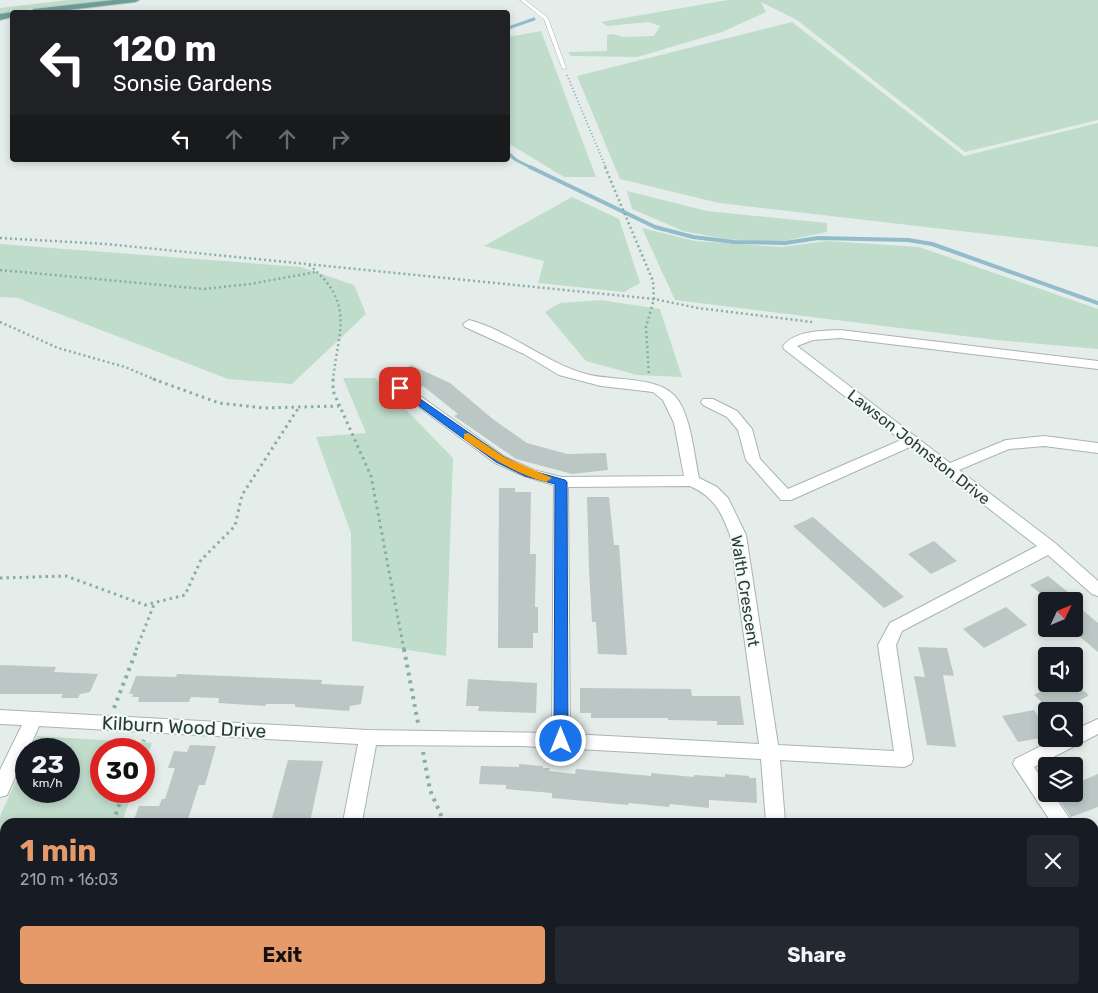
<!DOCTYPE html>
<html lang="en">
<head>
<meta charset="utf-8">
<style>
  body { margin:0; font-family:Rubik,sans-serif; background:#242831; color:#f1f3f6; height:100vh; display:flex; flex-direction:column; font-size:19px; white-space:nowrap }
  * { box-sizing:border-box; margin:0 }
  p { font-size:16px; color:#9ea1a6 }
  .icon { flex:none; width:28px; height:28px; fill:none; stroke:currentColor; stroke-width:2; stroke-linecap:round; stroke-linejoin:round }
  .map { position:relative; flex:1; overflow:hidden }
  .sheet { position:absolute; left:0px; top:818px; width:1099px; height:176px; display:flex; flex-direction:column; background:#171b24; border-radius:15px 15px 0 0; box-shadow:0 2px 8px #0003 }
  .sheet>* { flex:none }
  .banner { position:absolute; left:10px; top:10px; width:500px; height:152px; border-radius:5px; box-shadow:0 2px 8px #0003; background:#202124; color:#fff; overflow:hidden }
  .needle { width:32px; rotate:46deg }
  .buttons { position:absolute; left:1038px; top:592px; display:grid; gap:10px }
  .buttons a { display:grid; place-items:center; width:45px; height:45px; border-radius:5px; background:#171b24; box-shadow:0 2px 8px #0003; font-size:25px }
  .speed { position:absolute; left:15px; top:738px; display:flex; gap:10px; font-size:25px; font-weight:700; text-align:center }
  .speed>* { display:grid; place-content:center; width:65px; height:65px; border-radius:50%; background:#171b24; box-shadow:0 2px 8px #0003; line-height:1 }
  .speed small { font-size:12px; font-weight:400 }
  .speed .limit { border:8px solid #d22; background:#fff; color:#111 }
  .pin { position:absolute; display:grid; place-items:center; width:42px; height:42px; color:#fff; margin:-21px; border-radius:10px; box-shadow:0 2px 8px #0006 }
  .me { position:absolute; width:55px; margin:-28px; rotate:0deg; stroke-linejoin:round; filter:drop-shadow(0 0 4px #0008) }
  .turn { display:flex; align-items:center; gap:18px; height:105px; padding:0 20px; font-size:22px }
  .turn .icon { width:65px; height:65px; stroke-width:2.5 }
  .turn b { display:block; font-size:35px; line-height:42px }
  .lanes { display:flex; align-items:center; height:48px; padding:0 20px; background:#0003; justify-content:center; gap:25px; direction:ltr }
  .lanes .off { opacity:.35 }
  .round { display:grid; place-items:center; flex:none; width:52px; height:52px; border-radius:5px; background:#242831 }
  .headline { display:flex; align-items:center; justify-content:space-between; height:85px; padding:0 20px }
  h1 { font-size:30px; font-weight:700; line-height:38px; color:#e69969 }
  .primary-button { display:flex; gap:10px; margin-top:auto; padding:10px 20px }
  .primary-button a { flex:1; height:58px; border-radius:5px; background:#e69969; color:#111; font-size:20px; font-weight:700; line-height:58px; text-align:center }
  .primary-button a+a { background:#242831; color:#f1f3f6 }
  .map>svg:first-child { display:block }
  .green { fill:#c0dccb }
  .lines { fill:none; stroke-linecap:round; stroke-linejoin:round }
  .stream-far1 { stroke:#92bbcc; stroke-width:3 }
  .stream { stroke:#92bbcc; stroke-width:4 }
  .building { fill:#bac7c4 }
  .service-casing { stroke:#a8b5b2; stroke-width:1 }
  .minor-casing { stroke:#a8b5b2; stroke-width:2 }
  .primary-casing { stroke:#c2c9c8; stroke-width:2 }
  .path-far3 { stroke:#88ada7; stroke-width:2; stroke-dasharray:1 2.5; stroke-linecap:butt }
  .path-far2 { stroke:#88ada7; stroke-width:2.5; stroke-dasharray:2 3; stroke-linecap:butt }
  .path-far1 { stroke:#88ada7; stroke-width:3; stroke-dasharray:2.5 4; stroke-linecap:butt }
  .path { stroke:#88ada7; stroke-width:4; stroke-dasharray:3 5; stroke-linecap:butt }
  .service { fill:#fff; fill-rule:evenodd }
  .minor { fill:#fff; fill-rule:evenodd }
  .primary { fill:#6d9e98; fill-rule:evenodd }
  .route { fill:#1a73e8; stroke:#114b97 }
  .slow { fill:#f59e0b }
  .labels { text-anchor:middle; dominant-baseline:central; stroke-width:4; stroke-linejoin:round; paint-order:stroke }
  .street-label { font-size:16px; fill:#253d3a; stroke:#f5f9f8 }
  .near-street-label { font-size:19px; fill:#253d3a; stroke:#f5f9f8 }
</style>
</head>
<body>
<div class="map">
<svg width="1098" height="993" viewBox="0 0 1098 993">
  <rect width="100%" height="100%" fill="#e5edea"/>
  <path class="green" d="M68,0H108L0,13V8Z
    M728,0H1098V120L965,152L797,20L761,2L766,12L722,32L637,57L571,56L568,52L607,51V35L613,34L623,37L654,36L660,26L649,22L607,26L601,22Z
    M792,22L964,156L1098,123V247L719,203L620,179L577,76Z
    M541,31L596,177H564L508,143V37Z
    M627,191L707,211L827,223V232L779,242L725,239L683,231L632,209Z
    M572,197L619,219L640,283L624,292L538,283L544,261L484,246Z
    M642,228L695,241L781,247L827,241L919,247L1098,309V349L996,340L675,300Z
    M0,244L301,267L354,285L366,314L292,384L228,379L18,298L0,297Z
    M601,300L660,309L682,377L637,375L586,361L545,312L560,303Z
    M343,378H375L453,458L446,656L352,641L351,533L316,437L366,433Z
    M37,736L152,743L144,764V749H101V791H133L122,822H5V927H0V816L26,759V791H69V749H31Z"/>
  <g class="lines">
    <path class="stream-far1" d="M508,28L534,19
      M508,153L516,160L532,168"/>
    <path class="stream" d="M530,167L655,227L693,237L734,242L785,243L818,238L908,240L932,244L1098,303"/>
  </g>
  <path class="building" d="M411,365L450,383L494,420L527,443L567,454L606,453L608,470L572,474L516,459L454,416L458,414L423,386L421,388L396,377Z
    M499,488H515V492H531L530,554H536L535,607H538V633H533V648H498Z
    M587,497H609L614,545H619L627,655L598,654L596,622H592L589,569Z
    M813,517L904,597L884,608L793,526Z
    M934,541L957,561L931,574L908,554Z
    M1048,576L1079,601H1050L1030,585Z
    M1074,603L1098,623V652L1074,632Z
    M1006,607L1027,625L984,648L963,629Z
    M918,647L947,648L954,676L943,675L956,747L927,745L914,676L925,677Z
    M0,665L56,667L54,672L98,674L90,692L80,694L78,698H61L63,694H0Z
    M177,674L322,680L321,684L364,686L361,704L350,706L349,711L295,707V704H266L265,706L218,703L219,698L191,697L189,702H138L139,697H132L133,694H129L136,676L176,677Z
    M468,679L537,683L536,713L478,711L479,706H466Z
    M1053,684H1075L1089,695L1062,711H1052L1034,695Z
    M580,688L691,689L692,696H740L744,725H717V721L668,720V718H591V713H580Z
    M1034,710L1046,729V737L1018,742L1002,716Z
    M190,745L216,746L205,785H199L187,822H133L139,806H159L162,799H165L175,768H168L174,751L187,752Z
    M288,760L323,761L310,822H271Z
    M519,764L543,766V768H550L549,771L575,774L576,769L651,776V773L694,777V775L725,777V774L749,776V778H756L757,803L709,800V808L670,804L669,807L629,803L628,805L552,798V793L506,789V785L479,784L481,766L519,767Z
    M1098,774V807L1071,817L1055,794H1074V784Z"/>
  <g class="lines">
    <g class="service-casing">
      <path id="service" d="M520,0H525L548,18L566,68V69L562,68L544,19Z"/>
    </g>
    <g class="minor-casing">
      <path id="minor" d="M469,320C511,331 545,363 586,374C611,381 655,376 674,395C691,413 694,455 699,478L717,487L728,498L746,535L778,745L894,751L878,645L890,623L1037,546L910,447L791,500H781L746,460L738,430L727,417L703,405L701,402L703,399H713L737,411L752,429L760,459L788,489L901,440L784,349L783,346C795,330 822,331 840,330L1098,361V369L840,338L813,340L797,346L950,463L1006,440L1044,436L1098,443V453L1044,446L1009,449L959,470L1055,543L1098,581V596L1092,594L1048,555L902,631L896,645L913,759L911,764L904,767L780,760L785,822H766L761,759L522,746L376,745L362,822H343L358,744L39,726L29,749H26V754L7,795L0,797V770L22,725L0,724V710L368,730L552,733L554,485L524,476L495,463L393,388L400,384L405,385L505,457L534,470L561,477L684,476L674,423L663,400L653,392L601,386L559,375L524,354L465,327L463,324ZM690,486C714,497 721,511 730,535L759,744L570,734L568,487Z
        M1098,719V734L1034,767L1046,784V794H1053L1072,822H1051L1013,764L1015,759L1055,739H1074V730Z
        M1094,859L1098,861V883L1094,881Z
        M0,926H5V946H0Z"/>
    </g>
    <g class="primary-casing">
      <path id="primary" d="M114,0H139L135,2L51,12H30L34,9Z
        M12,12V17L0,20V14Z"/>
    </g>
    <path class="path-far3" d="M567,75L606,168"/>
    <path class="path-far2" d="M605,167L653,281L654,299L646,327L649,376
      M0,238L106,244L654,299L698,308L812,322
      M309,265C356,303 338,331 333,380
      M0,270L204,289L250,284L316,272
      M0,322L58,348L125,367L156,380"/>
    <path class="path-far1" d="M153,379L219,403L264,408L339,406
      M333,379V391L371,476L404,650
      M0,578L66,576L145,605L185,595L201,560L235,526L242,495L299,407
      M136,650L155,602"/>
    <path class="path" d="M404,649L418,723
      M114,708L137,649
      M141,749L144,740
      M423,752L430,790L444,822
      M113,822L124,791
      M553,989L557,993"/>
    <use href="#service" class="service"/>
    <use href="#minor" class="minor"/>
    <use href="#primary" class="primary"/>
  </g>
  <path class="route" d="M400,385L504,457L533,471L565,480L567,482L568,741L566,745H556L554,741L555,484L525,476L496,462L397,390V386Z"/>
  <path class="slow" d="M468,433L504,457L552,478L546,482C515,473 491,458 464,439V434Z"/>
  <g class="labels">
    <g class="street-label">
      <text transform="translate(919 447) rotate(38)">Lawson Johnston Drive</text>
      <text transform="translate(745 591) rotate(81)">Walth Crescent</text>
    </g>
    <g class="near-street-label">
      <text transform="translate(184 727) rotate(3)">Kilburn Wood Drive</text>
    </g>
  </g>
</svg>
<div class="buttons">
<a><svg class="needle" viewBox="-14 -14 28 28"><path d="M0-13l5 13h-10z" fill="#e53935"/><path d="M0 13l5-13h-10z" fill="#9ea1a6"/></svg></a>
<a><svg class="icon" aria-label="sound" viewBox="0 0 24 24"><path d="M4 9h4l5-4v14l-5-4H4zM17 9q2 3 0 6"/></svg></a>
<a><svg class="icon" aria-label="search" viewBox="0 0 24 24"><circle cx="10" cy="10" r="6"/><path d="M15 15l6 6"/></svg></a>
<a><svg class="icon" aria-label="layers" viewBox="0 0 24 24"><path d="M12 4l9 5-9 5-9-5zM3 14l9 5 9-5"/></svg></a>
</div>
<div class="speed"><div>23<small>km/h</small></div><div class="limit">30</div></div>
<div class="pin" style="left:400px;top:388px;background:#d93025"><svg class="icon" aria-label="arrive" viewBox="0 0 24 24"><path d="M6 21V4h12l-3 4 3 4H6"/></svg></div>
<svg class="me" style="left:561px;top:741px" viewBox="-20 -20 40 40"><circle r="17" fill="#1a73e8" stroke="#fff" stroke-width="3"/><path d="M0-11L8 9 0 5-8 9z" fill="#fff"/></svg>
<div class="banner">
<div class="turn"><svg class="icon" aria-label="left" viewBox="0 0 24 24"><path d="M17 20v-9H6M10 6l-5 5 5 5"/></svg><div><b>120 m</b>Sonsie Gardens</div></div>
<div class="lanes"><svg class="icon" aria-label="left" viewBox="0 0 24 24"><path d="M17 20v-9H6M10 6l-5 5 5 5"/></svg><svg class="icon off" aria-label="ahead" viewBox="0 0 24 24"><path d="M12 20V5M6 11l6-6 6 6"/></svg><svg class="icon off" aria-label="ahead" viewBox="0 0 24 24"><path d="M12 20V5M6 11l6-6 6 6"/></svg><svg class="icon off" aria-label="right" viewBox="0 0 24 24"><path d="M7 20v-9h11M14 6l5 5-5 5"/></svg></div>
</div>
<section class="sheet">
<div class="headline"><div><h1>1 min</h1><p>210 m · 16:03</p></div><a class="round"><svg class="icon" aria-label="close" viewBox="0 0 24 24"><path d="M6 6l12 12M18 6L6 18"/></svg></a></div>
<div class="primary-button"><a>Exit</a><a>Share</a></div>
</section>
</div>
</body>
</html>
